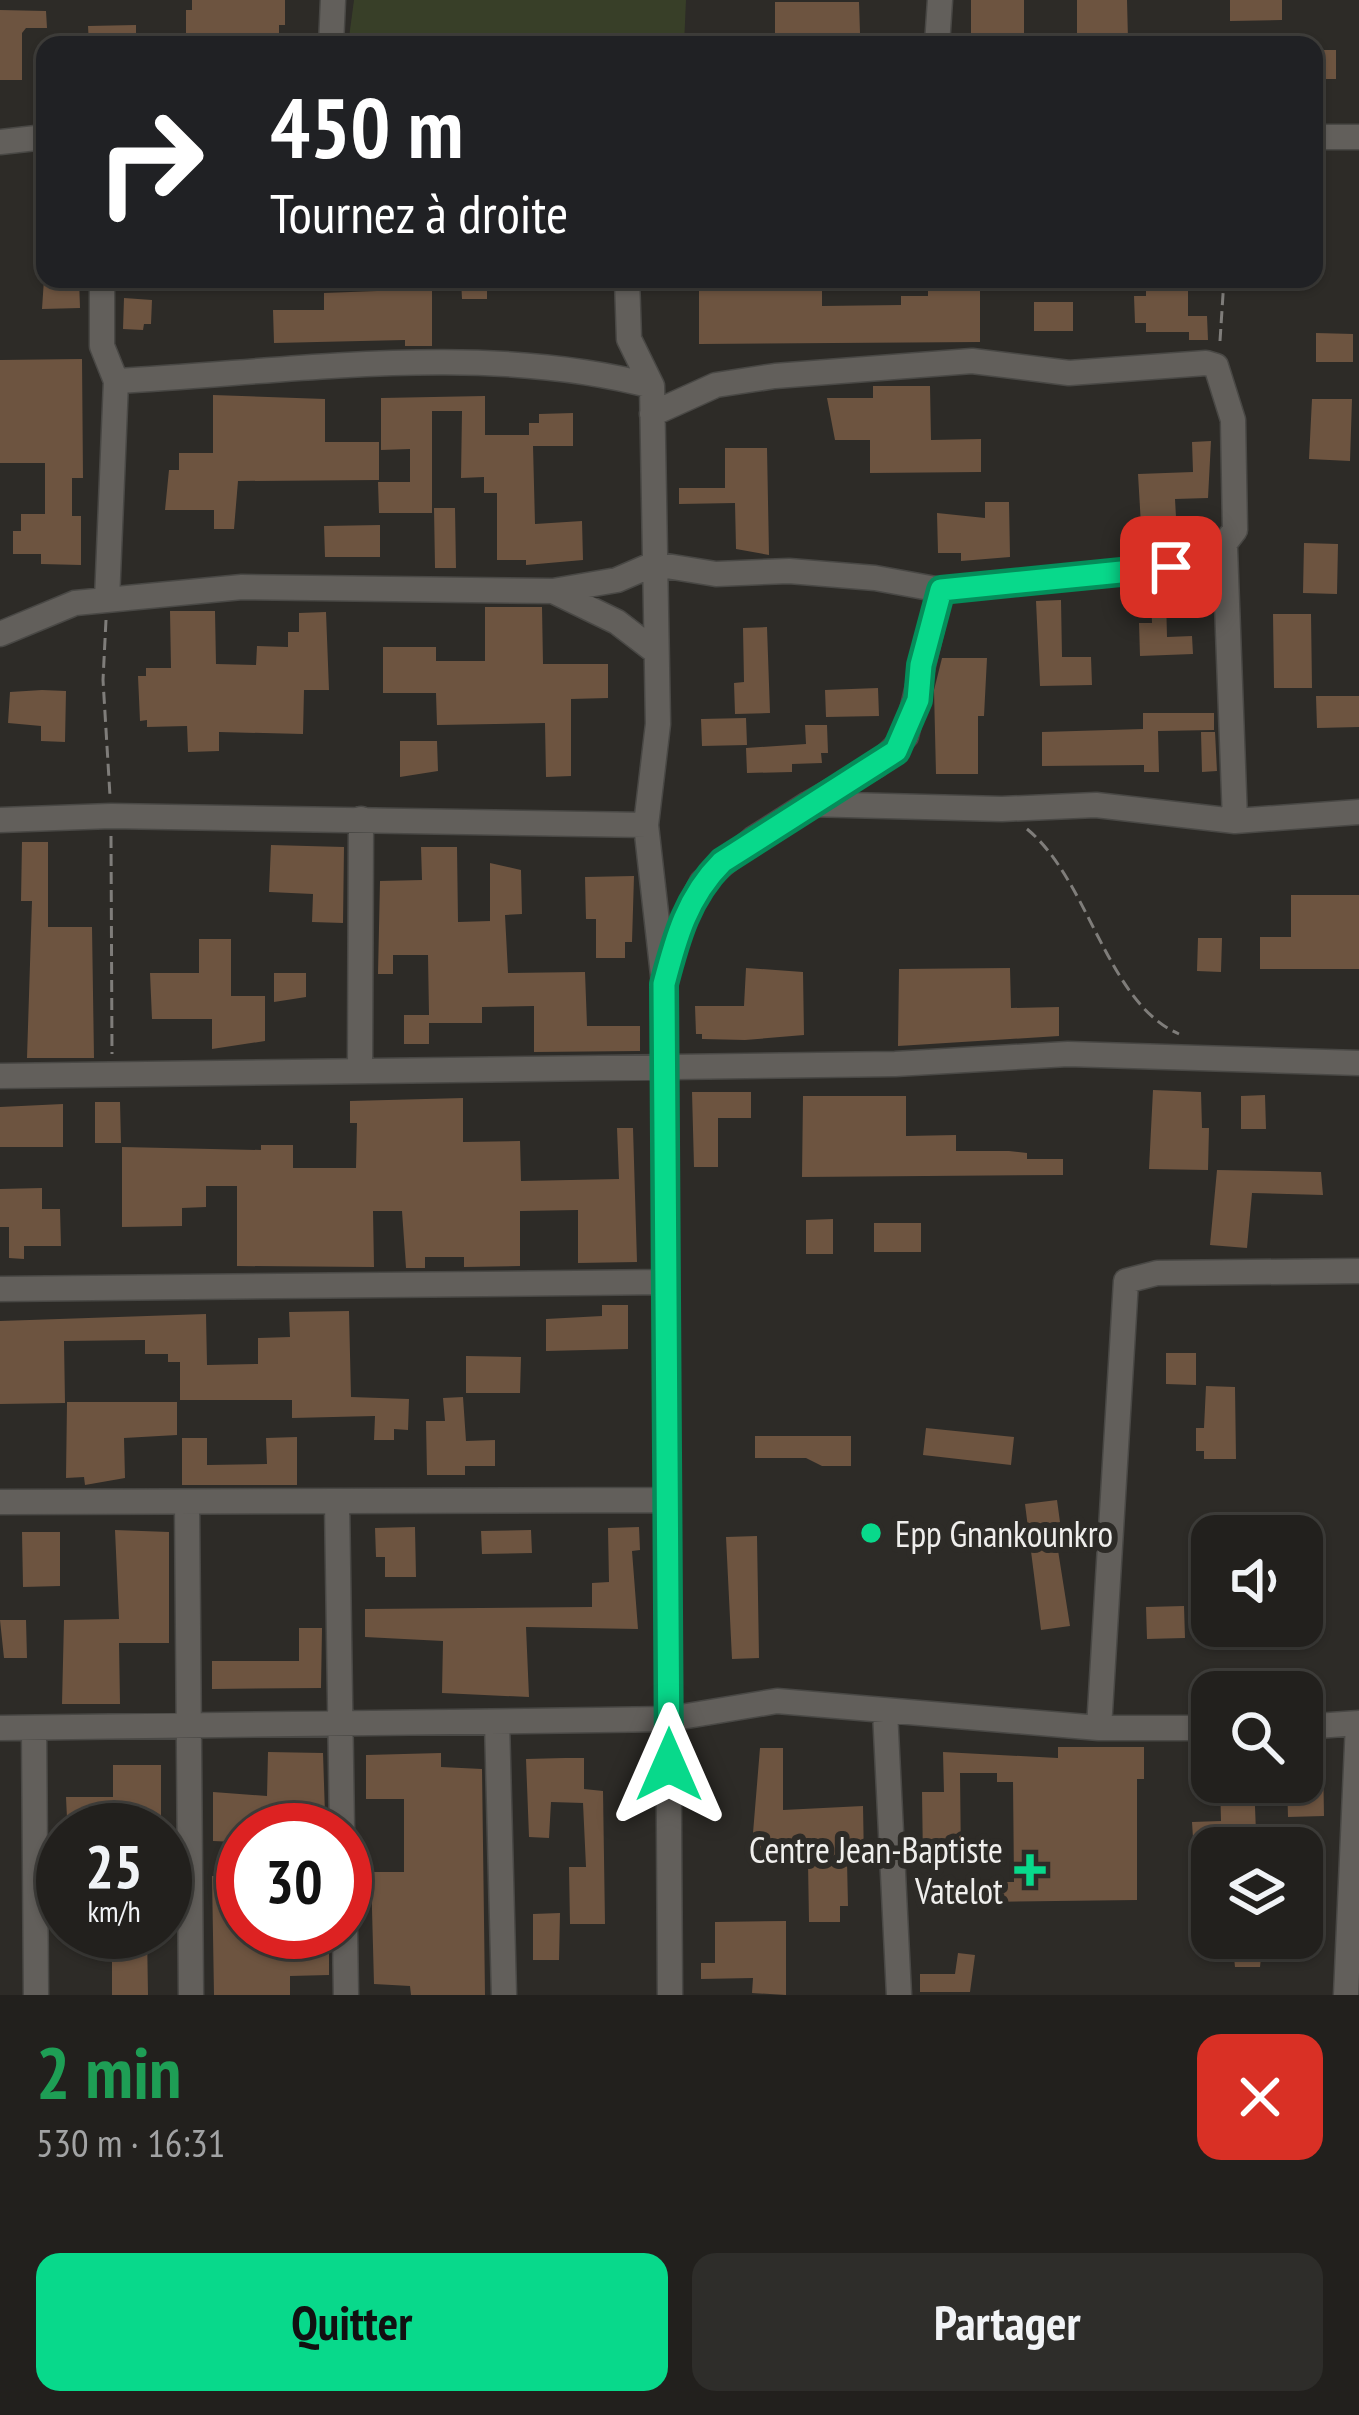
<!DOCTYPE html>
<html lang="fr">
<head>
<meta charset="utf-8">
<style>
  body { margin:0; font-family:"PT Sans Narrow",sans-serif; background:#2e2d2a; color:#f1f3f6; height:100vh; display:flex; flex-direction:column; font-size:45px; white-space:nowrap }
  * { box-sizing:border-box; margin:0 }
  p { font-size:39px; color:#a2a3a4 }
  .icon { flex:none; width:66px; height:66px; fill:none; stroke:currentColor; stroke-width:2; stroke-linecap:round; stroke-linejoin:round }
  .map { position:relative; height:1995px; overflow:hidden }
  .sheet { display:flex; flex-direction:column; background:#22201d; flex:1 }
  .sheet>* { flex:none }
  .guide { position:absolute; left:36px; top:36px; width:1287px; height:252px; border-radius:24px; box-shadow:0 3px 9px #0004,0 0 0 3px #3f3e3b; background:#202124; color:#fff; overflow:hidden }
  .buttons { position:absolute; left:1191px; top:1515px; display:grid; gap:24px }
  .buttons a { display:grid; place-items:center; width:132px; height:132px; border-radius:24px; background:#22201d; box-shadow:0 3px 9px #0004,0 0 0 3px #3f3e3b; font-size:60px }
  .speed { position:absolute; left:36px; top:1803px; display:flex; gap:24px; font-size:60px; font-weight:700; text-align:center }
  .speed>* { display:grid; place-content:center; width:156px; height:156px; border-radius:50%; background:#22201d; box-shadow:0 3px 9px #0004,0 0 0 3px #3f3e3b; line-height:1 }
  .speed small { font-size:30px; font-weight:400 }
  .speed .limit { border:18px solid #d22; background:#fff; color:#111 }
  .pin { position:absolute; display:grid; place-items:center; width:102px; height:102px; color:#fff; margin:-51px; border-radius:24px; box-shadow:0 6px 18px #0006 }
  .me { position:absolute; width:132px; margin:-66px; rotate:0deg; stroke-linejoin:round; filter:drop-shadow(0 0 9px #0008) }
  .turn { display:flex; align-items:center; gap:42px; height:252px; padding:0 36px; font-size:54px }
  .turn .icon { width:156px; height:156px; stroke-width:2.5 }
  .turn b { display:block; font-size:84px; line-height:102px }
  .round { display:grid; place-items:center; flex:none; width:126px; height:126px; border-radius:24px; background:#2e2d2a }
  .head { display:flex; align-items:center; justify-content:space-between; height:204px; padding:0 36px }
  h1 { font-size:72px; font-weight:800; line-height:90px; color:#1e9e55 }
  .button { display:flex; gap:24px; margin-top:auto; padding:24px 36px }
  .button a { flex:1; height:138px; border-radius:24px; background:#08d98b; color:#111; font-size:48px; font-weight:800; line-height:138px; text-align:center }
  .button a+a { background:#2e2d2a; color:#f1f3f6 }
  .map>svg:first-child { display:block }
  .green { fill:#383f28 }
  .building { fill:#6d5440 }
  .lines { fill:none; stroke-linecap:round; stroke-linejoin:round }
  .minor-casing { stroke:#494845; stroke-width:27 }
  .path { stroke:#7f7d7a; stroke-width:3; stroke-dasharray:12 6; stroke-linecap:butt }
  .minor { stroke:#625f5b; stroke-width:24 }
  .route-casing { stroke:#058d5a; stroke-width:30 }
  .route { stroke:#08d98b; stroke-width:21 }
  .poi-dot { fill:#08d98b; stroke:#2d2b27; stroke-width:4.5 }
  .labels { text-anchor:middle; dominant-baseline:central; stroke-width:12; stroke-linejoin:round; paint-order:stroke }
  .poi-label { font-size:36px; fill:#efeeec; stroke:#2d2b27; text-anchor:start }
</style>
</head>
<body>
<div class="map">
<svg width="1359" height="1995" viewBox="0 0 1359 1995">
  <rect width="100%" height="100%" fill="#2d2b27"/>
  <path class="green" d="M354,0H686L684,45H348Z"/>
  <path class="building" d="M192,0H285V25H279V34H268V45H240V35H211V44H186V10H192Z
    M971,0H1024V45H971Z
    M1077,0H1127L1128,40H1077Z
    M1230,0H1282V20L1230,21Z
    M775,2H859L860,33L775,36Z
    M0,10L46,11L47,28H26L22,33V80H0Z
    M136,25V45H89L88,26Z
    M1314,50H1336V79H1314Z
    M44,279H79L80,308L42,309Z
    M404,279H432V346H405V340L274,343L273,310H324V293L404,290Z
    M461,279H487V299H462Z
    M699,279H721V288L788,289V279H822V306L901,305V296H928V279H980V342L699,344Z
    M1188,283V316H1207L1208,340H1189V332H1146V323H1135L1134,296H1146V284Z
    M124,298L152,300L151,324H144L143,330L123,329Z
    M1034,302H1073V331H1034Z
    M1316,333L1353,334V362H1316Z
    M82,359L83,478H72V516H81V565L41,564V554H13V531H21V514H45V463H0V360Z
    M873,386H930L931,440L981,439V472L870,473V440H835L827,398H873Z
    M213,395L325,399V442H379V480L238,481L234,529H214V510H165L169,470H179V453H213Z
    M485,396V435H529V423H539V414L573,413V446H533L535,524L582,521L583,560L526,565V560H497V493H484V477L461,478L462,411H432V513H379L378,482H410V449L381,450V398Z
    M1312,399H1352L1350,461L1309,459Z
    M1211,441L1208,498L1175,499L1177,535L1142,542L1138,474L1193,472L1192,442Z
    M725,448H767L769,555L736,549L735,503L679,504V488H725Z
    M985,502H1009L1010,557L961,561V553H938L937,513L985,518Z
    M434,508H455L456,568H435Z
    M380,525V557H325L324,526Z
    M1304,543L1338,544L1337,594L1303,593Z
    M1151,597H1166L1167,637L1192,636L1193,654L1140,656L1139,623H1152Z
    M1061,600L1062,657H1091L1092,685L1040,686L1036,601Z
    M485,607H542L543,664H608V698L571,699V776L546,777L545,723L437,725L436,693H383V647H436V661H485Z
    M170,611H215L216,664L256,665L257,646L288,647V632H299V613L326,612L329,690H304L303,734L219,732V751L188,752L187,726L147,727V720L140,721L138,676H146V668H171Z
    M1273,614H1311L1312,688H1274Z
    M767,627L770,713L735,714L734,683L744,682L743,628Z
    M942,658H987L984,716H978V774H936L934,690Z
    M878,688L879,716L826,717L825,690Z
    M42,690L66,691L65,742L41,741V726L8,723L10,692Z
    M1316,696H1359V727L1317,728Z
    M1143,713H1214V730L1158,731L1159,772H1144V765L1042,766V732L1143,729Z
    M746,718L747,745L702,746L701,719Z
    M805,725H827L828,753H821L822,763L792,764V772L747,773L746,748L806,744Z
    M1201,732H1215L1217,771L1202,772Z
    M400,741H437L438,771L400,777Z
    M22,842H48V927H92L94,1058H27L32,901H21Z
    M271,845L344,847L343,923L312,922L313,894L269,892Z
    M421,847H457L458,922L490,921V863L521,870L522,914L505,915L508,973L585,972L587,1026H640V1051L534,1052V1006L482,1007V1023H429V1044H404V1015H429L428,955H393V974H378L380,881L422,880Z
    M634,876L632,942H625V958H596V919H586L585,877Z
    M1291,895H1359V969H1260V937H1291Z
    M1198,938H1222L1221,972L1197,971Z
    M199,939H231V996H265V1041L212,1049V1019H152L150,973H199Z
    M746,968L803,972L804,1035L745,1040L702,1039V1034H696L695,1006H744Z
    M1010,968L1011,1008L1059,1007V1036L898,1046L899,969Z
    M274,973H306V997L274,1002Z
    M1153,1090L1201,1092L1202,1128H1209L1208,1170L1149,1169Z
    M692,1092H751V1118H718V1167H694Z
    M1265,1095L1266,1129H1241V1096Z
    M803,1096H906V1136L956,1135V1151H1009L1027,1153V1159H1063V1175L802,1177Z
    M463,1098V1142L520,1141L521,1181L619,1179L617,1128H633L637,1262L578,1263V1210L520,1211V1266L464,1267V1257H425V1268H406L402,1211H373L374,1267L237,1266V1186H206V1207L182,1208V1226L122,1227V1147L261,1150V1145H293V1168H356L357,1123H350V1101Z
    M95,1102H120L121,1143H95Z
    M63,1104V1147H0V1107Z
    M1217,1170L1321,1172L1323,1195L1252,1193L1247,1248L1210,1245Z
    M42,1188V1209H60L61,1246H24V1259L9,1258V1227H0V1189Z
    M833,1219V1254H806V1220Z
    M874,1223H921V1252H874Z
    M602,1305H628V1349L546,1351V1319L602,1316Z
    M349,1311L351,1397L409,1399L408,1430L394,1429V1440H374L375,1416L292,1418V1400H180V1362H168V1354H145V1340L64,1341L65,1403L0,1404V1321L206,1314L207,1365L258,1364V1338L290,1337L289,1312Z
    M1166,1353H1196V1385L1166,1384Z
    M466,1356L521,1357L520,1393H466Z
    M1206,1386L1235,1387L1236,1459H1204V1451H1196V1428H1204Z
    M463,1397L466,1441L495,1440V1466H465V1475H427L426,1421H445L443,1398Z
    M67,1402H177V1435L124,1438L125,1478L85,1485L84,1477L66,1478Z
    M926,1428L1014,1437L1011,1465L923,1455Z
    M755,1436H851V1466H822L806,1458H755Z
    M297,1437V1485H182V1438H207V1465L267,1464L266,1438Z
    M1057,1500L1063,1544H1057L1070,1626L1041,1630L1025,1504Z
    M415,1527L416,1577H385V1557H376L375,1528Z
    M639,1527L640,1550L632,1551L638,1629L526,1627L529,1697L442,1693L443,1641L365,1637V1609L592,1607V1583L609,1582L608,1528Z
    M115,1530L169,1532V1643H119L120,1704H62L64,1620L119,1619Z
    M531,1530L532,1553L482,1554L481,1531Z
    M22,1532H60V1586L23,1587Z
    M757,1536L759,1658L732,1659L726,1537Z
    M1184,1606L1185,1638L1147,1639L1146,1607Z
    M0,1620H26L27,1658H4Z
    M299,1628H322L321,1688L212,1689V1661H299Z
    M1058,1747H1144V1779H1137V1900L986,1902V1882H1014L1013,1782H997V1773H960L961,1861H923L922,1792H944L943,1752L1058,1758Z
    M760,1748H783V1810L863,1806L864,1861H847L848,1906H840V1922H809L808,1862H797L796,1851H760L761,1833H753Z
    M268,1752L323,1753L325,1814L269,1813V1830H236V1842L213,1841V1792L267,1796Z
    M441,1753V1767L482,1769L485,1995H411L410,1986L374,1984L371,1872H404V1799H366V1755Z
    M1323,1757L1324,1816L1288,1817L1287,1782H1302V1758Z
    M565,1758H584V1789L603,1791L605,1924H570L569,1867H586L583,1803L551,1802L549,1838L529,1837L526,1759Z
    M113,1765H161V1830H116V1818H67L66,1797H113Z
    M1220,1782H1254L1256,1832L1193,1838L1192,1822L1221,1821Z
    M212,1876H236L237,1932H329V1975L290,1976V1995H214Z
    M560,1913L559,1960H533V1914Z
    M786,1921V1995L752,1993L753,1978L701,1979V1963H715V1922Z
    M125,1932H147L148,1995H112V1961H126Z
    M1232,1938H1263L1260,1967H1235Z
    M958,1953L975,1955L970,1992H920V1974H955Z"/>
  <g class="lines">
    <g class="minor-casing">
      <path id="minor" d="M331,45L333,0
        M937,45L940,0
        M1314,137H1359
        M0,142L45,137
        M102,279V346L116,381L107,600
        M627,279L629,339L652,386L658,724L646,825L664,984L670,1995
        M116,381C291,372 481,341 652,386
        M1225,549L1235,821
        M553,591L617,622L656,652
        M0,634L75,603L242,587L553,591L617,580L654,564L716,574L789,571L875,578L941,590L1193,564L1212,560L1235,530L1233,420L1216,366L1206,363L1069,373L972,361L775,376L716,385L652,414
        M810,803L877,765L906,736L941,590
        M0,820L111,816L646,825
        M669,965L676,934L702,882L753,839L808,804L1002,809L1096,805L1235,821L1359,812
        M360,1070L361,819
        M0,1076L895,1064L1068,1054L1359,1063
        M0,1289L665,1282
        M0,1502L667,1500
        M337,1502L342,1830
        M187,1503L191,1995
        M885,1711L899,1995
        M497,1722L504,1995
        M1302,1727L1359,1723
        M0,1728L669,1719L777,1701L1099,1728H1212
        M34,1728L36,1995
        M1099,1728L1126,1281L1157,1273L1359,1271
        M345,1932L346,1995
        M1346,1995L1358,1723"/>
    </g>
    <path class="path" d="M1220,341L1224,279
      M106,620L103,680L110,796
      M1027,829C1090,881 1106,1002 1179,1034
      M111,836L112,1054"/>
    <use href="#minor" class="minor"/>
  </g>
  <g class="lines">
    <g class="route-casing">
      <path id="route" d="M669,1765L664,984C676,938 687,897 722,862L896,751L918,700L921,665L941,590L1171,567"/>
    </g>
    <use href="#route" class="route"/>
  </g>
  <g class="poi-dot">
    <circle cx="871" cy="1533" r="12"/>
    <path d="M1024 1852h12v12h12v12h-12v12h-12v-12h-12v-12h12z"/>
  </g>
  <g class="labels">
    <g class="poi-label">
      <text x="895" y="1533">Epp Gnankounkro</text>
      <text x="1003" y="1849" text-anchor="end">Centre Jean-Baptiste<tspan x="1003" dy="41">Vatelot</tspan></text>
    </g>
  </g>
</svg>
<div class="buttons">
<a><svg class="icon" aria-label="sound" viewBox="0 0 24 24"><path d="M4 9h4l5-4v14l-5-4H4zM17 9q2 3 0 6"/></svg></a>
<a><svg class="icon" aria-label="search" viewBox="0 0 24 24"><circle cx="10" cy="10" r="6"/><path d="M15 15l6 6"/></svg></a>
<a><svg class="icon" aria-label="layers" viewBox="0 0 24 24"><path d="M12 4l9 5-9 5-9-5zM3 14l9 5 9-5"/></svg></a>
</div>
<div class="speed"><div>25<small>km/h</small></div><div class="limit">30</div></div>
<div class="pin" style="left:1171px;top:567px;background:#d93025"><svg class="icon" aria-label="arrive" viewBox="0 0 24 24"><path d="M6 21V4h12l-3 4 3 4H6"/></svg></div>
<svg class="me" style="left:669px;top:1765px" viewBox="-20 -20 40 40"><path d="M0-17L14 15 0 8-14 15z" fill="#08d98b" stroke="#fff" stroke-width="4"/></svg>
<div class="guide">
<div class="turn"><svg class="icon" aria-label="right" viewBox="0 0 24 24"><path d="M7 20v-9h11M14 6l5 5-5 5"/></svg><div><b>450 m</b>Tournez à droite</div></div>
</div>
</div>
<section class="sheet">
<div class="head"><div><h1>2 min</h1><p>530 m · 16:31</p></div><a class="round" style="background:#d93025;color:#fff"><svg class="icon" aria-label="close" viewBox="0 0 24 24"><path d="M6 6l12 12M18 6L6 18"/></svg></a></div>
<div class="button"><a>Quitter</a><a>Partager</a></div>
</section>
</body>
</html>
